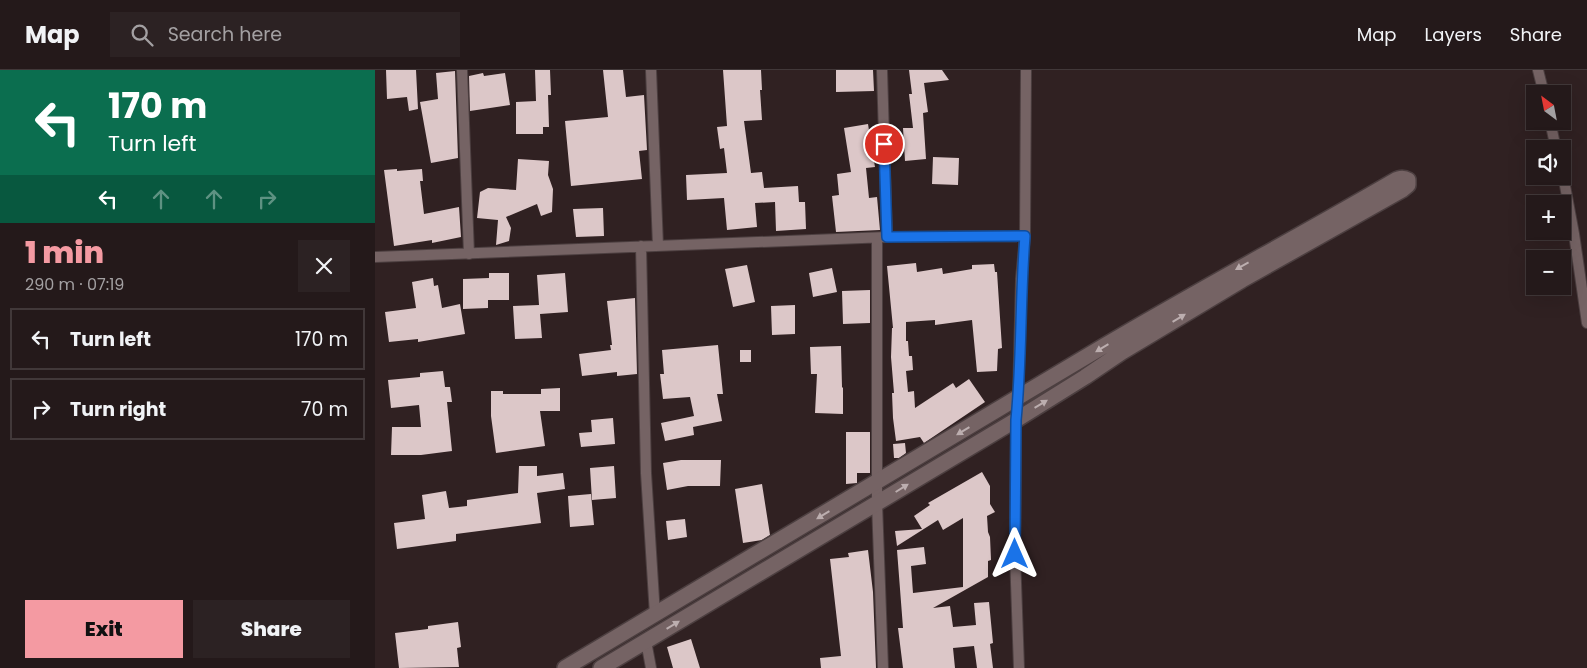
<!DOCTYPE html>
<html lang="en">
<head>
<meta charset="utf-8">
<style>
  body { margin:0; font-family:Poppins,sans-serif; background:#2c2223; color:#f1f3f6; height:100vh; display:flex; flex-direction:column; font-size:19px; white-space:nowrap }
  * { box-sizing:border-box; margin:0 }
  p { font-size:16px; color:#a3a0a2 }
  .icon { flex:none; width:28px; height:28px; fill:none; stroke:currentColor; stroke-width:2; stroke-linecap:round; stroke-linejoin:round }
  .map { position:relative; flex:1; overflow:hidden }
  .side { display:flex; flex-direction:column; background:#24191a; width:375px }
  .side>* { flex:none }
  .hud { background:#0b6e4f; color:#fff; overflow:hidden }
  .needle { width:32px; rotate:328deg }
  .buttons { position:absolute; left:1151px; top:15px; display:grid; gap:10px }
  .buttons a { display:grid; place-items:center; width:45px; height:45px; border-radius:0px; background:#24191a; box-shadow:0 5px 20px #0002,0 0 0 1px #413839; font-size:25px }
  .pin { position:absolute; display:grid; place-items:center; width:42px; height:42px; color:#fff; margin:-21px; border:2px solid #fff; border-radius:50%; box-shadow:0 1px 5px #0007 }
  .me { position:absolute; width:55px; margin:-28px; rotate:0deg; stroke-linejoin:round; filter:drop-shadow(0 0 4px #0008) }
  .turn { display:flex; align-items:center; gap:18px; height:105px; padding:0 25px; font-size:22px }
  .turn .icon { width:65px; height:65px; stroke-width:2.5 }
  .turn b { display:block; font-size:35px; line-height:42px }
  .lanes { display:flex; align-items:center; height:48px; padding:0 25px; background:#0003; justify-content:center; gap:25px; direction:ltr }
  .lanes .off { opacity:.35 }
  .round { display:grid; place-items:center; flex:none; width:52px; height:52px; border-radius:0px; background:#2c2223 }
  .head { display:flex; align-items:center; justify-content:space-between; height:85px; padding:0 25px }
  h1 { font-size:30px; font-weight:800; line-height:38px; color:#f49aa2 }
  .button { display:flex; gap:10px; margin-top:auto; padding:10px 25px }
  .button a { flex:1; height:58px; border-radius:0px; background:#f49aa2; color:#111; font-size:20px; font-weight:800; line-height:58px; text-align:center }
  .button a+a { background:#2c2223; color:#f1f3f6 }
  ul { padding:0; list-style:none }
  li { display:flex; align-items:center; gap:15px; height:62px; margin:0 10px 8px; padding:0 15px; border:2px solid #413839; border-radius:0px }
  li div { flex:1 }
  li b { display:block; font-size:19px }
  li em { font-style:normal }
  header { display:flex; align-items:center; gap:30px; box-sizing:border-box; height:70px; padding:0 25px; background:#24191a; border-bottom:1px solid #413839 }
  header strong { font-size:24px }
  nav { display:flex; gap:28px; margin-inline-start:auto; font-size:18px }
  .search { width:350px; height:45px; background:#2c2223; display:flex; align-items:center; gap:12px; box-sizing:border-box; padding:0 18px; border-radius:0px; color:#a3a0a2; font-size:19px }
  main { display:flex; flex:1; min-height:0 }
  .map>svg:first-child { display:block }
  .building { fill:#dcc7c8 }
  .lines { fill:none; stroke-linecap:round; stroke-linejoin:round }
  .street-casing { stroke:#4c3f40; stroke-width:12 }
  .secondary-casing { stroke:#4c3f40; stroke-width:18 }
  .street { stroke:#756364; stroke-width:10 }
  .secondary { stroke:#756364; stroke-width:15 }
  .oneway { fill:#bcaeaf }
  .route-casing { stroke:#114b97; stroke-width:12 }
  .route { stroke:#1a73e8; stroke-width:9 }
</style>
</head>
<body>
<header>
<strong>Map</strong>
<div class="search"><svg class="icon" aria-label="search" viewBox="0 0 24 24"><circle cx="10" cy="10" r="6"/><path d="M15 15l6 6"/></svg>Search here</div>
<nav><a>Map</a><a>Layers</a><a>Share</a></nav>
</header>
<main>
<section class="side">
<div class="hud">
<div class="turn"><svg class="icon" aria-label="left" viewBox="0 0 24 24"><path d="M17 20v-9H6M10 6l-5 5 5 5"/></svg><div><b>170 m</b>Turn left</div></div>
<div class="lanes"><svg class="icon" aria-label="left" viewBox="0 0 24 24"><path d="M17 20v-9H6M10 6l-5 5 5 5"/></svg><svg class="icon off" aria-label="ahead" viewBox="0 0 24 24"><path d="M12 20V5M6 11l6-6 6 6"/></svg><svg class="icon off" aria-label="ahead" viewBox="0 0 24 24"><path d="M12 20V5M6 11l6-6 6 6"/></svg><svg class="icon off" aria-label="right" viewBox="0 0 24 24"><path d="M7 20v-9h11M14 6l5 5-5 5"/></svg></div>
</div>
<div class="head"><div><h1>1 min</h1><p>290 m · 07:19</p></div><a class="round"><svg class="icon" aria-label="close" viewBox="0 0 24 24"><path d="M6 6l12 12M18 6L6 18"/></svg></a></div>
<ul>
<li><svg class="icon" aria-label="left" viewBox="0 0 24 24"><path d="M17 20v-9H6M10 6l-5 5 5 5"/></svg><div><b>Turn left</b></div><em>170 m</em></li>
<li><svg class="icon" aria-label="right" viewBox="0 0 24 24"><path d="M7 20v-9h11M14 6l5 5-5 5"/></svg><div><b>Turn right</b></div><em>70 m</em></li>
</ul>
<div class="button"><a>Exit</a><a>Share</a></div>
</section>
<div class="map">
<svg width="1212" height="598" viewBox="0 0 1212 598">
  <rect width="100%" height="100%" fill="#302122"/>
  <path class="building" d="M11,0H41L43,39L34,41L32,27L12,29Z
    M160,0H175L176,25H173L174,57H168V64H141V32L161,31Z
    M228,0H248L251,27L269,25L272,80L264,81L267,109L196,116L190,51L233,47Z
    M348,0H386L387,20H385L387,50L369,51L376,103L387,102L389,118L423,116L424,132H430L431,159L401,161L400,132L380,133L382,157L352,160L349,128L312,130L311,105L352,103L349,78L345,79L342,57L352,56Z
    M461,0H498L499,21L461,22Z
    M534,0H567L574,10L549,13L553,42L548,43L551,89L530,91L528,58H538L534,24H537Z
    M80,1L83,88L56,93L45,32L63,29L61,3Z
    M108,3L109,6L130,3L135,35L95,41L94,6Z
    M493,54L500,97L491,98L494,128L502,127L505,160L461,162L457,126L464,125L462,104L476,102L469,58Z
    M558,87L584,88L583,115L557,114Z
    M143,89L174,91L173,105L178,119L177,142L166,146L162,134L131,147L136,158L134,171L121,175L123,150L102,148L105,122L113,118L141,120Z
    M22,99V101L47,99L48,111H45L49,144L84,137L86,167L57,173V170L19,176L9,100Z
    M228,138L229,166L201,167L198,139Z
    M541,193L542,202L567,198L568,204L597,199V195L619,194L620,202H622L627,278L623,279L622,301L602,302L597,250L560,255V250L531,252V271H533L534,286H537L538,300L531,301L533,322L539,321L540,338L578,313L581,318L594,309L610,332L549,373L545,367L521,371L518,348L517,323H519L516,287L517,258H518L512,196Z
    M372,195L380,232L358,237L350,199Z
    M457,198L462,222L438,227L434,203Z
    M114,203H134V230H113V238L88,239V209L114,208Z
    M190,203L193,242L165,244L167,268L140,269L138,236L164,235L162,205Z
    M58,208L59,216L63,215L67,238L85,234L90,264L43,272V269L14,272L10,242L41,238L37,212Z
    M495,220V253L468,254L467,221Z
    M260,228L262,304L242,306V302L207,306L204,284L236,280L235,275H237L232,231Z
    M420,235V264L397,265L396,236Z
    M343,275L348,324H342L347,351L318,357L319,365L290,371L286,353L319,346L315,327L288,329L285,304H289L287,280Z
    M466,276L467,317L468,318V344L440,343L442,304H436L435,277Z
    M365,280H376V292H365Z
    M68,301L70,317H75L77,332H72L77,381L46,385H16L17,357H46L44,335L16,338L13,310L45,307V303Z
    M185,318V341H165L170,376L121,383L116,346V321H128V324H166V319Z
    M238,348L240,374L206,377L204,363L217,362L216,350Z
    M471,362H495V403H482V413L471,414Z
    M530,373L531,383L524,388H519L518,374Z
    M306,390H346L345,416H313L292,420L288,393Z
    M144,396H162V406L188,403L190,419L162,423L166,453L81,464V471L22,479L19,453L50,449L47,425L71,421L74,438L92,436V430L143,423Z
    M239,396L241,428L217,430L215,398Z
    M607,402L615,416V434L620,442L612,446L613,462L615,467L616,490L613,491V507L558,538L575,536L578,557L601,555L599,533L614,532L618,573L615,574L618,598H602L599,576L578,578L580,598H528L523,558H528L522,480L549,477L551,494L536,496L538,523L588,517V448L568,460L563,450L522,476L520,461L547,459L539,446L555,435L553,433Z
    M387,414L395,465L387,470L368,473L360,419Z
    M216,424L219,455L195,457L193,426Z
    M310,449L312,467L293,470L291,451Z
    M493,480L498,522L501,598H446L445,588L466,586L455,489L474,487L473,483Z
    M83,552L86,577L82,578L84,597L24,598L20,563L53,559V556Z
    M316,569L325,598H298L292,577Z"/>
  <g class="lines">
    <g class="street-casing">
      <path id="street" d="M87,0L94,184
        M276,0L283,176
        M507,0L512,167
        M1163,0L1169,24
        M1175,51L1181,79
        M1188,105L1199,164L1212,253
        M502,168V433L508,598
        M266,176L271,403L280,545
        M0,187L512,167L650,166
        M271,571L276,598
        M644,598L640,484L641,350L643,329L646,209L650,166L651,0"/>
    </g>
    <g class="secondary-casing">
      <path id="secondary" d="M190,598C370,492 549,383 729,276C825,219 923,167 1019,111C1024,108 1028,107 1033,110V115L1027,120L867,210L747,282L710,307L641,350L226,598"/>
    </g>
    <use href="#street" class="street"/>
    <use href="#secondary" class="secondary"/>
  </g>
  <defs><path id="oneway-solid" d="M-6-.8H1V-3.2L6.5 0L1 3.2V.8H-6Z" transform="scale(1.25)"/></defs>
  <g class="oneway">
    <use href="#oneway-solid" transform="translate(867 196) rotate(151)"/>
    <use href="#oneway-solid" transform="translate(804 248) rotate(-31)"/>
    <use href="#oneway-solid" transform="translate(727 278) rotate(149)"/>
    <use href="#oneway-solid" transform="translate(666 334) rotate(-31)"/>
    <use href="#oneway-solid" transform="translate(588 361) rotate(149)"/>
    <use href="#oneway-solid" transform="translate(527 418) rotate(-32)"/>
    <use href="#oneway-solid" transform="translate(448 445) rotate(149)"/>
    <use href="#oneway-solid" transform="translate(298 555) rotate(-31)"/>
  </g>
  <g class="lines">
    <g class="route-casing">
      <path id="route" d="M509,74L512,167L650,166C645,227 647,289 641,350L640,484"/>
    </g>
    <use href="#route" class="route"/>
  </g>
</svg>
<div class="buttons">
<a><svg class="needle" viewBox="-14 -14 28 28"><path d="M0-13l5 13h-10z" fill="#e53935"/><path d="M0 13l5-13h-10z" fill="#a3a0a2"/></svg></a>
<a><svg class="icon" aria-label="sound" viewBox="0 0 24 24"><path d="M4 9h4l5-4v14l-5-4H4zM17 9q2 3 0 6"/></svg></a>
<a>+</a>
<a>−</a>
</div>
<div class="pin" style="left:509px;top:74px;background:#d93025"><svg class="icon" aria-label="arrive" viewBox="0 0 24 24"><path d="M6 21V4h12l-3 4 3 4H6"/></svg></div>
<svg class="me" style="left:640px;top:484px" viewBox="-20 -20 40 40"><path d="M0-17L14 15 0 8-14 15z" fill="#1a73e8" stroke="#fff" stroke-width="4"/></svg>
</div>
</main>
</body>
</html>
